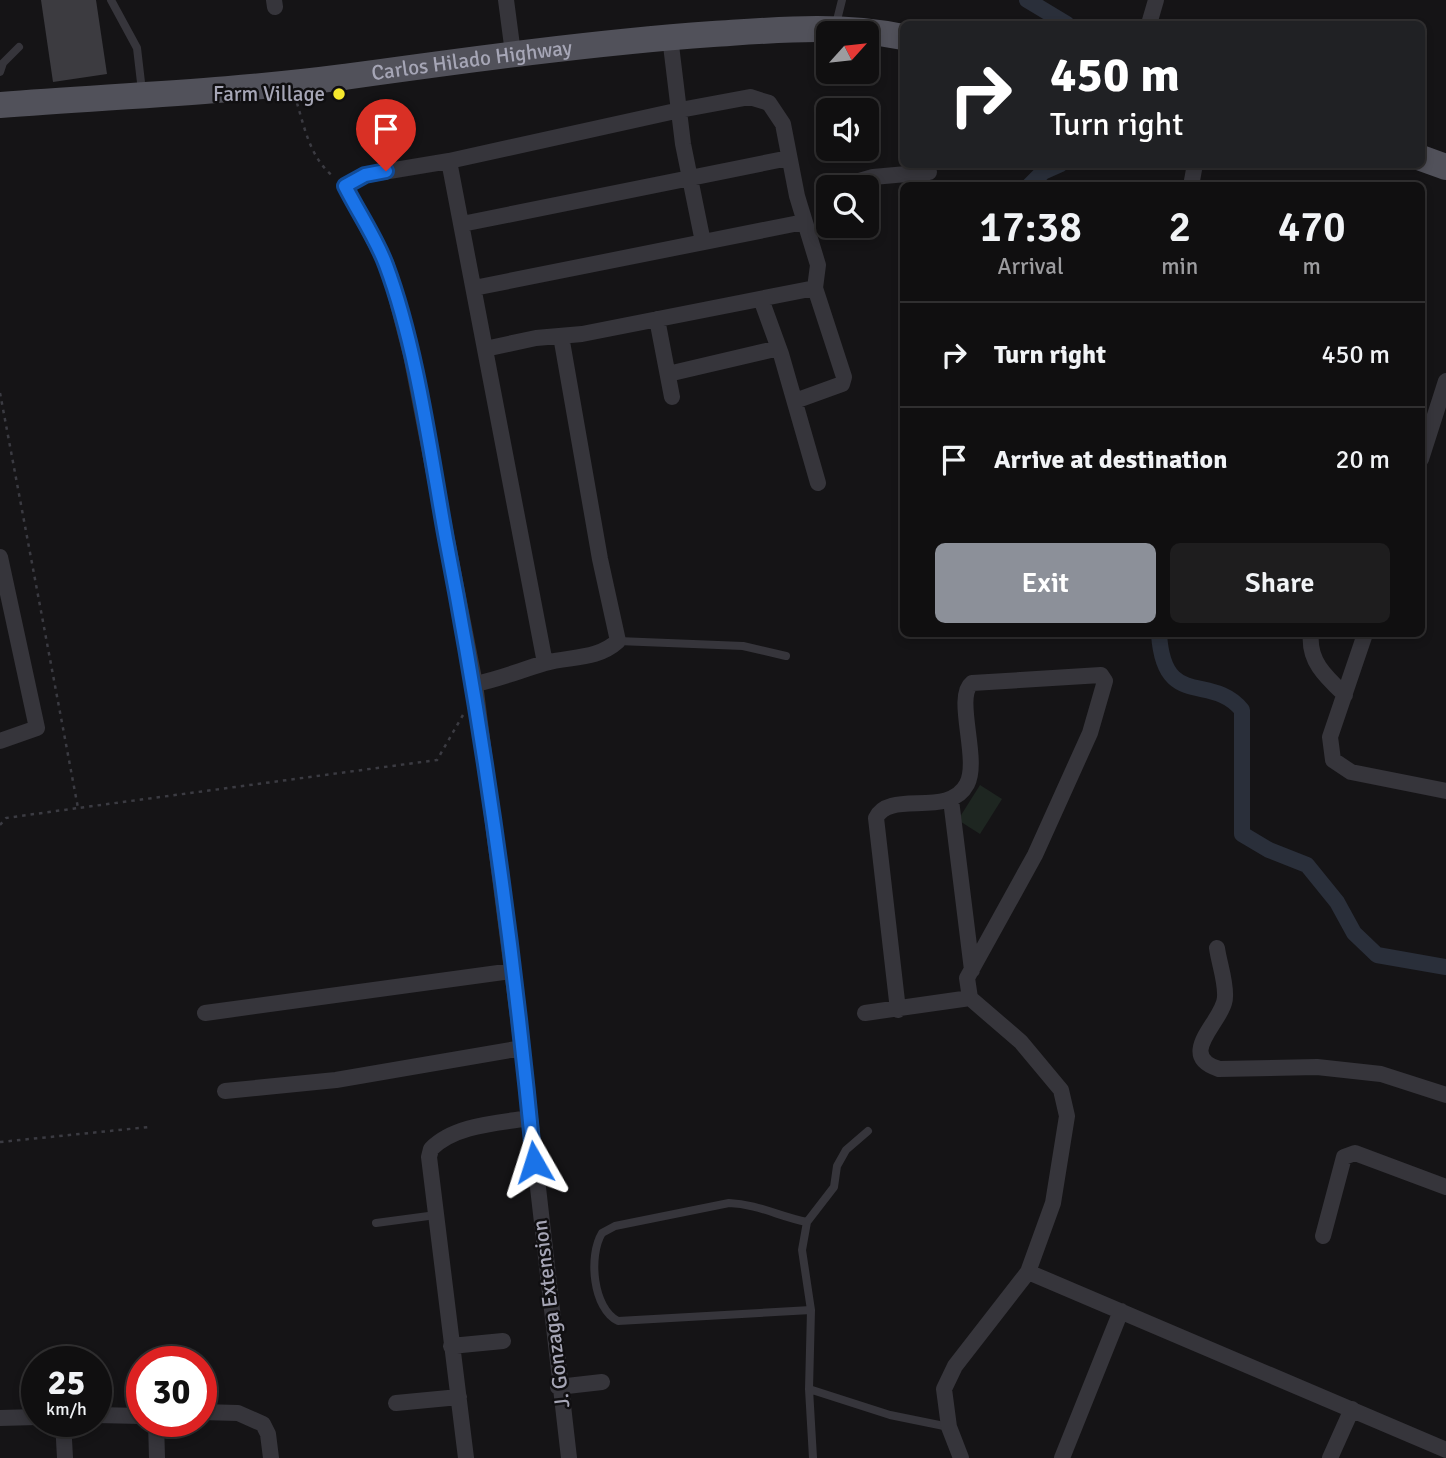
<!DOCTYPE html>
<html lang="en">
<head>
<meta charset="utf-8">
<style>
  body { margin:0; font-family:Signika,sans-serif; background:#1e1d1e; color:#f1f3f6; height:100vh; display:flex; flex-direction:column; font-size:26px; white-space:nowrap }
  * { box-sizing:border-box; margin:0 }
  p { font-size:23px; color:#9c9c9f }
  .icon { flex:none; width:38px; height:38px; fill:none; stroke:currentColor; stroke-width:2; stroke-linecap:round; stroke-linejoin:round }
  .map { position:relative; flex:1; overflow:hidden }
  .details { position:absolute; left:900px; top:182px; width:525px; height:455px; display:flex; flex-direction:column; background:#100f10; border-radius:10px; box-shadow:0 4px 10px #0003,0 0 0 2px #302f30 }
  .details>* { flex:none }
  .hud { position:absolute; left:900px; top:21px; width:525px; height:147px; border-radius:10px; box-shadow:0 4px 10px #0003,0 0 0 2px #302f30; background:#202124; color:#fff; overflow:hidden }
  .needle { width:46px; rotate:63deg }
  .buttons { position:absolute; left:816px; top:21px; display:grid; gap:14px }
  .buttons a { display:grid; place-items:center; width:63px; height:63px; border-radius:10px; background:#100f10; box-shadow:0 4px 10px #0003,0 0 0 2px #302f30; font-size:35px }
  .speed { position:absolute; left:21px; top:1346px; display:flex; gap:14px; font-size:35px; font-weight:700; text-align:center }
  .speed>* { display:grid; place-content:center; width:91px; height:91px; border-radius:50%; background:#100f10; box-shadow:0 4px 10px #0003,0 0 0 2px #302f30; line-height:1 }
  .speed small { font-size:18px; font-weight:400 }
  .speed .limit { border:10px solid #d22; background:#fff; color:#111 }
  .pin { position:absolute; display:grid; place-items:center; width:60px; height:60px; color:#fff; margin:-72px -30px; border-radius:50% 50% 50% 0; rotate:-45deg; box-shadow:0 0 7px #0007 }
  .pin .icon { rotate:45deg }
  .me { position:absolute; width:77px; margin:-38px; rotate:354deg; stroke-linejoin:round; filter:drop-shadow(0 0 5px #0008) }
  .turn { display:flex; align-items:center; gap:24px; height:147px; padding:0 35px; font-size:32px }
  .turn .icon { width:91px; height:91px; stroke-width:2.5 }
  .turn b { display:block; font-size:49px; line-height:60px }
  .eta { display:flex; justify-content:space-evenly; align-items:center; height:119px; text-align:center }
  .eta b { font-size:42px; font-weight:600; line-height:49px }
  .cta { display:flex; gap:14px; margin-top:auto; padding:14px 35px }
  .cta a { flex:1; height:80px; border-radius:10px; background:#8c9099; color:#fff; font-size:28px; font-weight:600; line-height:80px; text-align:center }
  .cta a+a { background:#1e1d1e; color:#f1f3f6 }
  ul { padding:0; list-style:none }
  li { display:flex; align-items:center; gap:21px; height:105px; padding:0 35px; border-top:2px solid #302f30 }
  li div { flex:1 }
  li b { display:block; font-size:26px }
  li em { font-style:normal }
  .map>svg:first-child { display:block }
  .green { fill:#1e2621 }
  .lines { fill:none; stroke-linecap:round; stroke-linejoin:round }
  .canal { stroke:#2a2f3a; stroke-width:16 }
  .building { fill:#3c3b40 }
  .path { stroke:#3b3b42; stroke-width:2.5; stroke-dasharray:3.5 5; stroke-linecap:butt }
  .lane { stroke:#36353b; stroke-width:8 }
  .street { stroke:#36353b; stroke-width:16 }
  .primary { stroke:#51515a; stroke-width:26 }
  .route-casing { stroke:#114b97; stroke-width:18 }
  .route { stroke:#1a73e8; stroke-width:12 }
  .poi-dot { fill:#f5e82d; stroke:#100f11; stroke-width:2.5 }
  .labels { text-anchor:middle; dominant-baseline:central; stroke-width:5; stroke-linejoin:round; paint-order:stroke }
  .street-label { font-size:21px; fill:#a6a6b6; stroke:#100f11 }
  .poi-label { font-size:21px; fill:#a6a6b6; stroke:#100f11; text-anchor:end }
</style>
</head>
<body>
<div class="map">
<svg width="1446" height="1458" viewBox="0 0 1446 1458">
  <rect width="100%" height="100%" fill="#151416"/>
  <path class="green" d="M980,785L1002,799L980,834L958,820Z"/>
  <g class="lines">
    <path class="canal" d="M1027,0L1067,24
      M1029,186L1043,172L1061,164
      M1159,634C1164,711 1211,672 1242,710V834L1269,850L1307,865L1337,902L1354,933L1377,955L1446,967"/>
  </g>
  <path class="building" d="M41,0H96L107,74L53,82Z"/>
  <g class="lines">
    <path class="path" d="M297,103C305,130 311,159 334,177
      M0,393L78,808L437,760L463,715
      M0,825L6,818L78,808
      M0,1142L149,1127"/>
    <path class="lane" d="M111,0L137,48L142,91
      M836,24L842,0
      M0,72L3,63L19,47
      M618,641L743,646L786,656
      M807,1222C780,1217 758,1204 729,1203L615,1226L602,1233C588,1256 593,1309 618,1321L811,1310
      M376,1223L436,1215
      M809,1389L811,1310L802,1250L807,1222L834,1187L837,1166L846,1150L868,1131
      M813,1458L809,1389L890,1415L949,1427"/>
    <path class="street" d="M274,0L275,7
      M506,0L513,53
      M1149,24L1156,0
      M670,37L683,144L703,242
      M449,161L545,663
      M849,184L873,177L929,172
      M1191,186L1195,164
      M462,224L789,158
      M474,288L804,222
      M761,299L781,354L818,483
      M657,319L672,397
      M485,349L536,338L582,334L815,288
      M668,374L779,348
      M1421,459L1446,381
      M0,557L37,728L0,741
      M1311,634C1308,661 1326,677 1345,695
      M1365,634L1330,737L1333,760L1351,772L1446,791
      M475,684C500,679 521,670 545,663C571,656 597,660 618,641L600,559L561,336
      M951,800L972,970
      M1217,948C1219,963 1226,981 1225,997C1225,1020 1174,1055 1219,1069L1317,1067L1381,1074L1446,1095
      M898,1010L876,818C889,789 949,819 967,784C980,759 954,697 972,683L1101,675L1105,681L1090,733L1035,855L967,978L970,998L1021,1042L1061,1090L1067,1116L1053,1203L1028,1272L955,1366L944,1389L949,1427L961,1458
      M205,1013L512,971
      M865,1013L970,998
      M225,1091L336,1080L522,1048
      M1323,1236L1344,1157L1355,1153L1446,1187
      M1028,1272L1446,1450
      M451,1346L503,1341
      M558,1387L602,1382
      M396,1403L459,1397
      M201,1412L238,1413L263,1424L268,1434L271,1458
      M96,1415L142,1416
      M0,1418L37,1417
      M63,1421L65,1458
      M156,1421L157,1458
      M466,1458L429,1157L431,1149C454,1125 498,1123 530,1118
      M569,1458L522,1048L475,684L411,355L392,281L386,263L345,186L365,175L449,161L680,110L750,97L769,103L783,124L797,196L818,265L815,288L844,377L842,384L795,401
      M1062,1458L1121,1311
      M1330,1458L1352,1409"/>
    <g class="primary">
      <path id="s1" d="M0,105C114,96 230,92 344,77C467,60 589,43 713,34C777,30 839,24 903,37"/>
      <path d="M1421,158L1446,167"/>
    </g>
  </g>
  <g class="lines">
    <g class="route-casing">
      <path id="route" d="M386,171L365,175L345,186C358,212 376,238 386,265C417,348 430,451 446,539C486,745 514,953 534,1162"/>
    </g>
    <use href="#route" class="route"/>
  </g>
  <circle class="poi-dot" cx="339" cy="94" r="7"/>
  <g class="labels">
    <g class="street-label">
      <text stroke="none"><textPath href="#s1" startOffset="474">Carlos Hilado Highway</textPath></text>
      <text transform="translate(551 1314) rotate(-97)">J. Gonzaga Extension</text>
    </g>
    <g class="poi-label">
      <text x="325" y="94">Farm Village</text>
    </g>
  </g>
</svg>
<div class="buttons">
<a><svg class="needle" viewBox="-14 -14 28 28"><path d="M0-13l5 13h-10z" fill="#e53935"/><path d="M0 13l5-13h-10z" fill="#9c9c9f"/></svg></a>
<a><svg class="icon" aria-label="sound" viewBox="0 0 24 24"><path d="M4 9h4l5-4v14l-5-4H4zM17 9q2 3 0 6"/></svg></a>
<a><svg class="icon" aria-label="search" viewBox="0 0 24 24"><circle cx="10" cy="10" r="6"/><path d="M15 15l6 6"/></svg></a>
</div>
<div class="speed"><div>25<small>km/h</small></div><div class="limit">30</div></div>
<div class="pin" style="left:386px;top:171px;background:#d93025"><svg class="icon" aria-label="arrive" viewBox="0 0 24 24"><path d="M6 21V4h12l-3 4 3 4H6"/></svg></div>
<svg class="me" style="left:534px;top:1162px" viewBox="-20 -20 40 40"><path d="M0-17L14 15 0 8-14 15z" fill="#1a73e8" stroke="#fff" stroke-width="4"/></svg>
<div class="hud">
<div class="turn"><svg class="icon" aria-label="right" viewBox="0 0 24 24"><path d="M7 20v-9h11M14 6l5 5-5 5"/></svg><div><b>450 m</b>Turn right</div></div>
</div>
<section class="details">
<div class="eta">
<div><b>17:38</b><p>Arrival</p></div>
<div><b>2</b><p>min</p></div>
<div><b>470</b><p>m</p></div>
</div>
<ul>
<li><svg class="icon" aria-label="right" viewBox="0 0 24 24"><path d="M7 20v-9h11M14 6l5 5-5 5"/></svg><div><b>Turn right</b></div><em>450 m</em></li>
<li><svg class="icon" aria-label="arrive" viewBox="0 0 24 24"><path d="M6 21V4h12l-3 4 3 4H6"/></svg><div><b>Arrive at destination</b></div><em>20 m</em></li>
</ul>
<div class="cta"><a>Exit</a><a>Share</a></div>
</section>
</div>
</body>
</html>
